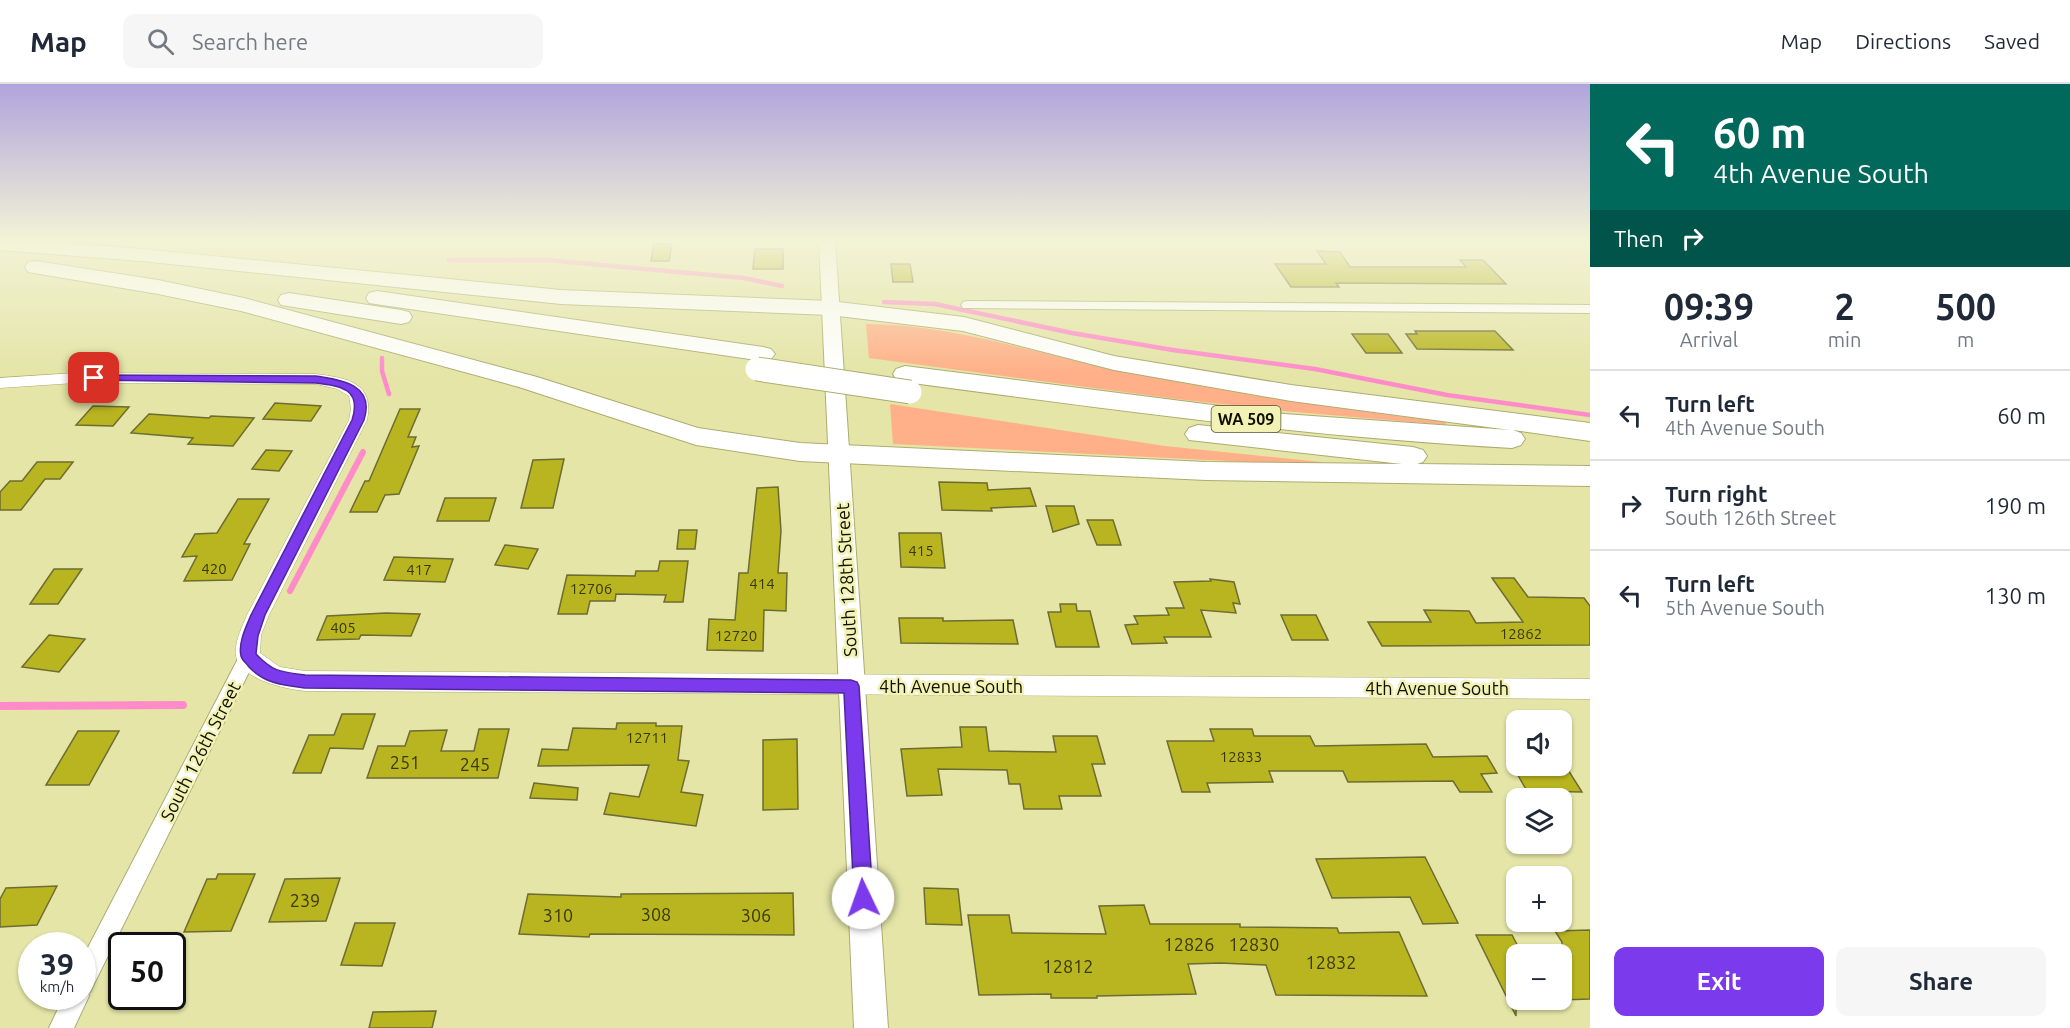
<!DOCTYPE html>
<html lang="en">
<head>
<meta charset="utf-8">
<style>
  body { margin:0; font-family:Ubuntu,sans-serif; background:#f6f6f7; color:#1f2937; height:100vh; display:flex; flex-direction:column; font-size:22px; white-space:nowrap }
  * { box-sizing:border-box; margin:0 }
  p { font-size:20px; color:#747a83 }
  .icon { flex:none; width:33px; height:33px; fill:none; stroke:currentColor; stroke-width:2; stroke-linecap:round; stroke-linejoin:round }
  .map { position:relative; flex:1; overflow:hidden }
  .panel { display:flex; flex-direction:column; background:#fff; width:480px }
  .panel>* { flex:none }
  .hud { background:#00695c; color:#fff; overflow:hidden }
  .fabs { position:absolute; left:1506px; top:626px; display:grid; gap:12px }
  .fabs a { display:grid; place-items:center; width:66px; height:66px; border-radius:12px; background:#fff; box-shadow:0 2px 4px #0004; font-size:30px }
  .speed { position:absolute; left:18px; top:848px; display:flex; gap:12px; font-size:30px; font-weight:700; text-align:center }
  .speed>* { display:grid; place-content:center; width:78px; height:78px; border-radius:50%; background:#fff; box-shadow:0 2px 4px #0004; line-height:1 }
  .speed small { font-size:15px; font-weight:400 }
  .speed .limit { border:3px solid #111; border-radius:9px; background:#fff; color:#111 }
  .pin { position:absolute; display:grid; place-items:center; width:51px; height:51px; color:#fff; margin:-26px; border-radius:12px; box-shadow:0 3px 9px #0006 }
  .me { position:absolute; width:66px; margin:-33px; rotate:357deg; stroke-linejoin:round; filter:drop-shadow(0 0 4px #0008) }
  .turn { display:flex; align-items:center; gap:21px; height:126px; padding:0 24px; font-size:27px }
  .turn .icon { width:78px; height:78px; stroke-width:2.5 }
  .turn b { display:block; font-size:42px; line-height:51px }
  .then { display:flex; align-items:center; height:57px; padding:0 24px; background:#0003; gap:12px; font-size:22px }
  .eta { display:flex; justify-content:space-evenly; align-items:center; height:102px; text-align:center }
  .eta b { font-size:36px; font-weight:700; line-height:42px }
  .cta { display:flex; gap:12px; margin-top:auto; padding:12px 24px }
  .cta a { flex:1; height:69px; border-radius:12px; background:#7c3aed; color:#fff; font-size:24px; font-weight:700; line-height:69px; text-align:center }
  .cta a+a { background:#f6f6f7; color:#1f2937 }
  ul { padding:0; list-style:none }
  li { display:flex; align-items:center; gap:18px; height:90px; padding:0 24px; border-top:2px solid #e0e1e3 }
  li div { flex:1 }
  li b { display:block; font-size:22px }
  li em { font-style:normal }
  header { display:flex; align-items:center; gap:36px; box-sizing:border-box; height:84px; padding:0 30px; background:#fff; border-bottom:2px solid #e0e1e3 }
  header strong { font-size:28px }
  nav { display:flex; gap:33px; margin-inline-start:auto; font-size:21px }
  .search { width:420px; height:54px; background:#f6f6f7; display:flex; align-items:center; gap:15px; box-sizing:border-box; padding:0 21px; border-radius:12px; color:#747a83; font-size:22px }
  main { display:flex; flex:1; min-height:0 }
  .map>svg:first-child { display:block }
  .green { fill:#ffb088 }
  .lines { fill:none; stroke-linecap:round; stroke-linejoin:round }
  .stream-far2 { stroke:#ff8cc9; stroke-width:4.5 }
  .stream-far1 { stroke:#ff8cc9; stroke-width:6 }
  .stream { stroke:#ff8cc9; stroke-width:8 }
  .building { fill:#b9b520; stroke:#6d6c32; stroke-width:1.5 }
  .minor-casing { stroke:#acac70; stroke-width:2 }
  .tertiary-casing { stroke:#acac70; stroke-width:1 }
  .secondary-casing { stroke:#acac70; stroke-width:2 }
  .motorway-casing { stroke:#acac70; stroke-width:2 }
  .minor { fill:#fff; fill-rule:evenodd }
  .tertiary { fill:#fff; fill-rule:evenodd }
  .secondary { fill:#fff; fill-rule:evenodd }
  .motorway { fill:#fff; fill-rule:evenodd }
  .motorway-bridge-casing { stroke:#acac70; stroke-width:25; stroke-linecap:butt }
  .motorway-bridge { stroke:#fff; stroke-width:23 }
  .route { fill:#7c3aed; stroke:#51269a; stroke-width:1.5 }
  .labels { text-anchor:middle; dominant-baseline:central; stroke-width:5; stroke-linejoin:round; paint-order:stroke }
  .number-label { font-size:15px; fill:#3a3808 }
  .shield { fill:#f1f2b4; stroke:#535236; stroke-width:1.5 }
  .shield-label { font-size:16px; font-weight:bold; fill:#0f0e00 }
  .street-label { font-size:18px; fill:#0f0e00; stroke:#f1f2b4 }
  .near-number-label { font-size:18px; fill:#3a3808 }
</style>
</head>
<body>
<header>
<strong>Map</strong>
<div class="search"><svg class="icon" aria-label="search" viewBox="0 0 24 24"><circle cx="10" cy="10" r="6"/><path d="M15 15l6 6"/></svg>Search here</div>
<nav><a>Map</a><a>Directions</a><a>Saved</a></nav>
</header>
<main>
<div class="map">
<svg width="1590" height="944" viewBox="0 0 1590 944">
  <rect width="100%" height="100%" fill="#e4e5a7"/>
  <path class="green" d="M866,240C949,240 1031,268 1112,285C1222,308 1333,324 1445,338L1447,341L1283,327L1176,315L869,274Z
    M890,320L1165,362L1321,378L1325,382L893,360Z"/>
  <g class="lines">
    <path class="stream-far2" d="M449,176H547L744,194L782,202
      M884,218L935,220L1072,249L1173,266L1315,285L1447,311L1590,331
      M382,274V287L389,310"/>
    <path class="stream-far1" d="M290,507L363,368"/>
    <path class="stream" d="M0,622L183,621"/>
  </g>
  <path class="building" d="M654,160H672L669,177H651Z
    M755,165H783V185H753Z
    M1317,167L1340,168L1350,183H1466L1460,176H1483L1506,200L1336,199L1339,203H1291L1275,180H1326Z
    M891,180H910L913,198H893Z
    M1415,247H1495L1513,266L1417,265L1406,250H1417Z
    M1352,250H1388L1402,269H1366Z
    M275,319L321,322L311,337L263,335Z
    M93,322L129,323L113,342L76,341Z
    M400,325H420L408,353H416L412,363L419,362L399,410L385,411L377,428H350L365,397H369Z
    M149,330L209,334L211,332L254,334L233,362L188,360L193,354L131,349Z
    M266,366L292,367L279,387L252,385Z
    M564,375L553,424H521L533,376Z
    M37,378H73L60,395H45L21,426H0V408L10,397H22Z
    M939,398L987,399L988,406L1030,404L1036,422L991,424L992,427L942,426Z
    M778,403L781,447L778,489H787L786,527L764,526L763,567L707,566L709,535L735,536L739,489H748L757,404Z
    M445,414H496L489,437H437Z
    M238,415H269L244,460H250L232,496L184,497L197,472L182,473L195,450L217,449Z
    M1046,422H1074L1079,440L1053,448Z
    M1087,436H1113L1121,461H1097Z
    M679,446H697L695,465H677Z
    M899,449H941L945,484L901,483Z
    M505,461L538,465L528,485L495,481Z
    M394,473L453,475L445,498L384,496Z
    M660,477H688L683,518H664L666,511L616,510L615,517H590L587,530H558L567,491L635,492L636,487H658Z
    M54,485H82L58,520H30Z
    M1492,494H1514L1528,513L1584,514L1590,522V561L1382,562L1368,538H1431L1424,526L1469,527L1476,539L1523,538Z
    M1210,495L1234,498L1240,520L1233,519L1236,529L1201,526L1211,553H1164L1167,559L1132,560L1125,541L1138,540L1134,532L1169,531L1166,524H1184L1174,498L1211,497Z
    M1060,520H1076L1077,527H1090L1099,563H1056L1048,528H1061Z
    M386,529L420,530L411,552L361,551L359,555L317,556L327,532Z
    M1281,531H1316L1328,556H1292Z
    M899,534H943V537L1013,536L1018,560L901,559Z
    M49,551L85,555L59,588L22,583Z
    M342,630H375L363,665L330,664L321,689H293L309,651H334Z
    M617,639H656V642H682L678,676L689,677L681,708L703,711L696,742L604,730L610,709L639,713L649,681L538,682L542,665L568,666L573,644L616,645Z
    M960,643H986L989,667L1056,668L1053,652H1097L1105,680H1092L1101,712H1059L1062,725H1024L1020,700H1009L1007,686L938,685L942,711L907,712L901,665L962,663Z
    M479,645H509L498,694H367L378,662H405L410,647L447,646L441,667H474Z
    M1210,645H1252L1254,652H1310L1315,662L1426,660L1433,673L1487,672L1497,689L1481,690L1492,708H1460L1453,697L1348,698L1343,687H1269L1273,698L1207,699L1210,708H1182L1167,657H1214Z
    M78,647H119L89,701H46Z
    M797,655L798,725L763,726V656Z
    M1512,681H1565L1582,708L1527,707Z
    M534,699L578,704L577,716L530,714Z
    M1425,773L1458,839L1423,840L1410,813L1332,814L1316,775Z
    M218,790H255L231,847L184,848L207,795H216Z
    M340,794L326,837L269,838L285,795Z
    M57,802L37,841L0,843V815L6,804Z
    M924,804L958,805L962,841L926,840Z
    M793,809L794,851L590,850L589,853L519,850L528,810L621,813V810Z
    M1144,821L1150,840H1240V843L1337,844L1339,849L1399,848L1427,912L1276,911L1266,881L1220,879L1188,880L1196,910L1097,912V914H1051V910L979,911L968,831H1009L1012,849L1106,850L1099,822Z
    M355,839H395L382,882L341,881Z
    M1590,846V915L1562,916V858L1555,847Z
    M1476,851H1512L1522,870H1516V932Z
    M436,927L432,944H369L373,928Z"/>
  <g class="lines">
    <g class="minor-casing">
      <path id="minor" d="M967,217L1590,221V229L963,224L961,221L963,218Z
        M248,564L254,567L257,572L90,908L88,909L89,912L74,944H49L64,912H82V875L242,567Z"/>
    </g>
    <g class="tertiary-casing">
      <path id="tertiary" d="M75,289L316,290C346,294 375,298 367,336L269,531L261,551L260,569L280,583L305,587L1590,595V615L305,607C286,605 241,596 236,572C234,559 242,543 247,531L349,336L351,325L349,312L337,305L316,300L75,299L0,304V294Z"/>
    </g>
    <g class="secondary-casing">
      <path id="secondary" d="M819,157H835L888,944H854Z"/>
    </g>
    <g class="motorway-casing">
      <path id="motorway" d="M0,157H38L141,165L561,206L830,217L964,233L1114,272L1291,301L1590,339V357L1513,346L1521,349L1525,355L1521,361L1512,364C1308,353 1107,325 905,298L896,295L893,290L896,285L905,282L1284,330L1510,346L1291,317L1114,286L963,247L830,231L561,220L141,177L0,166Z
        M36,177L158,196L244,214L537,293L698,344L800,359L1206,378L1402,380L1189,356L1185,350L1189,344L1198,341L1413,363L1423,366L1427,372L1423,378L1417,380L1590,382V402L1206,396L800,377L696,361L519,303L241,227L158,210L28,188L25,183L28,178Z
        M377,207L763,263L771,265L775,270L771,275L763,277L369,219L366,214L369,209Z
        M289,209L401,226L409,228L412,233L409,238L401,240L281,221L278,216L281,211Z"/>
    </g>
    <use href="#minor" class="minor"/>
    <use href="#tertiary" class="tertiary"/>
    <use href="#secondary" class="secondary"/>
    <use href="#motorway" class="motorway"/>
    <g class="motorway-bridge-casing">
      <path id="motorway-bridge" d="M757,285L910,308"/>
    </g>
    <use href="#motorway-bridge" class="motorway-bridge"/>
  </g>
  <linearGradient id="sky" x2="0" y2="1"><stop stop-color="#b1a4dc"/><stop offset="0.54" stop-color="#f3f3d7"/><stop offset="1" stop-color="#f3f3d7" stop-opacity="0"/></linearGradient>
  <rect width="1590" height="289" fill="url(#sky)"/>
  <path class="route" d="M94,291L316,292C343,296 375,301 364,336L265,531L258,552L256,570C273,588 281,588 305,591L851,596L857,598L859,602L873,814L870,820L863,823L857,820L854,814L844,609L305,604C283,601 265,600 249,583C247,580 242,576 241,572C238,559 246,543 251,531L352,336C362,305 341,302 316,299L90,296L88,294Z"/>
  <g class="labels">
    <g class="number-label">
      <text x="921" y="466">415</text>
      <text x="214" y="484">420</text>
      <text x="419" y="485">417</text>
      <text x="762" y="499">414</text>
      <text x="591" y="504">12706</text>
      <text x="343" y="543">405</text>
      <text x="1521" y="549">12862</text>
      <text x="736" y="551">12720</text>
      <text x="647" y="653">12711</text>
      <text x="1241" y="672">12833</text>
    </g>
    <rect class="shield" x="1211.5" y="322" width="69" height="26" rx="4.5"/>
    <g class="shield-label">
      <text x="1246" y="335">WA 509</text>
    </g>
    <g class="street-label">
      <text transform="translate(846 496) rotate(-93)">South 128th Street</text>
      <text x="951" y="602">4th Avenue South</text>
      <text x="1437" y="604">4th Avenue South</text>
      <text transform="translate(200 667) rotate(-63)">South 126th Street</text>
    </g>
    <g class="near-number-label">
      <text x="405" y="678">251</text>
      <text x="475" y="680">245</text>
      <text x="305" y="816">239</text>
      <text x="656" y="830">308</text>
      <text x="558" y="831">310</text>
      <text x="756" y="831">306</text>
      <text x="1189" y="860">12826</text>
      <text x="1254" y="860">12830</text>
      <text x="1331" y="878">12832</text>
      <text x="1068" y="882">12812</text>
    </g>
  </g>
</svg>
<div class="fabs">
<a><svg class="icon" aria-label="sound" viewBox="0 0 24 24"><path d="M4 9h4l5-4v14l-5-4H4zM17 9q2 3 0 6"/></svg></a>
<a><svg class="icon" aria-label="layers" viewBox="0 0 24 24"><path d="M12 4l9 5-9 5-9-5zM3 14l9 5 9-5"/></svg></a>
<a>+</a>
<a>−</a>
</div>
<div class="speed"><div>39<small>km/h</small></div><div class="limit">50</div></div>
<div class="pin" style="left:94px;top:294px;background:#d93025"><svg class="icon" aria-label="arrive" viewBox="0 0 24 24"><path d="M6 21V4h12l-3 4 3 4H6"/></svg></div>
<svg class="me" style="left:863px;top:814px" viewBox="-20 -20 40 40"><circle r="19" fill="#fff"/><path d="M0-13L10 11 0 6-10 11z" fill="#7c3aed"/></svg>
</div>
<section class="panel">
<div class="hud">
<div class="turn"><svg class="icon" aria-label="left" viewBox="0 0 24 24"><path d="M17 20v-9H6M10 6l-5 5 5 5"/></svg><div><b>60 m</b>4th Avenue South</div></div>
<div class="then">Then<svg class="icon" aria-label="right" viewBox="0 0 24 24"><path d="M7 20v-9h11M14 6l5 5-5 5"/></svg></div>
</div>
<div class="eta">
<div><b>09:39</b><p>Arrival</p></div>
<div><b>2</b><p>min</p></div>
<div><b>500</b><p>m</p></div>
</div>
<ul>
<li><svg class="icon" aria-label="left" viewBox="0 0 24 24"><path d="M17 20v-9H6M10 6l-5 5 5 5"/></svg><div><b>Turn left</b><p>4th Avenue South</p></div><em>60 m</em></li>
<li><svg class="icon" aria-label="right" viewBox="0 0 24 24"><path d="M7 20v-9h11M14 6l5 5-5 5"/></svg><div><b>Turn right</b><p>South 126th Street</p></div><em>190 m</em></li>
<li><svg class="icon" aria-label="left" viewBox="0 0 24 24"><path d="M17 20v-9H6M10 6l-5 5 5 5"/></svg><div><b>Turn left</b><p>5th Avenue South</p></div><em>130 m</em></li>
</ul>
<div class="cta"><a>Exit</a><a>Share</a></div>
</section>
</main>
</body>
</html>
